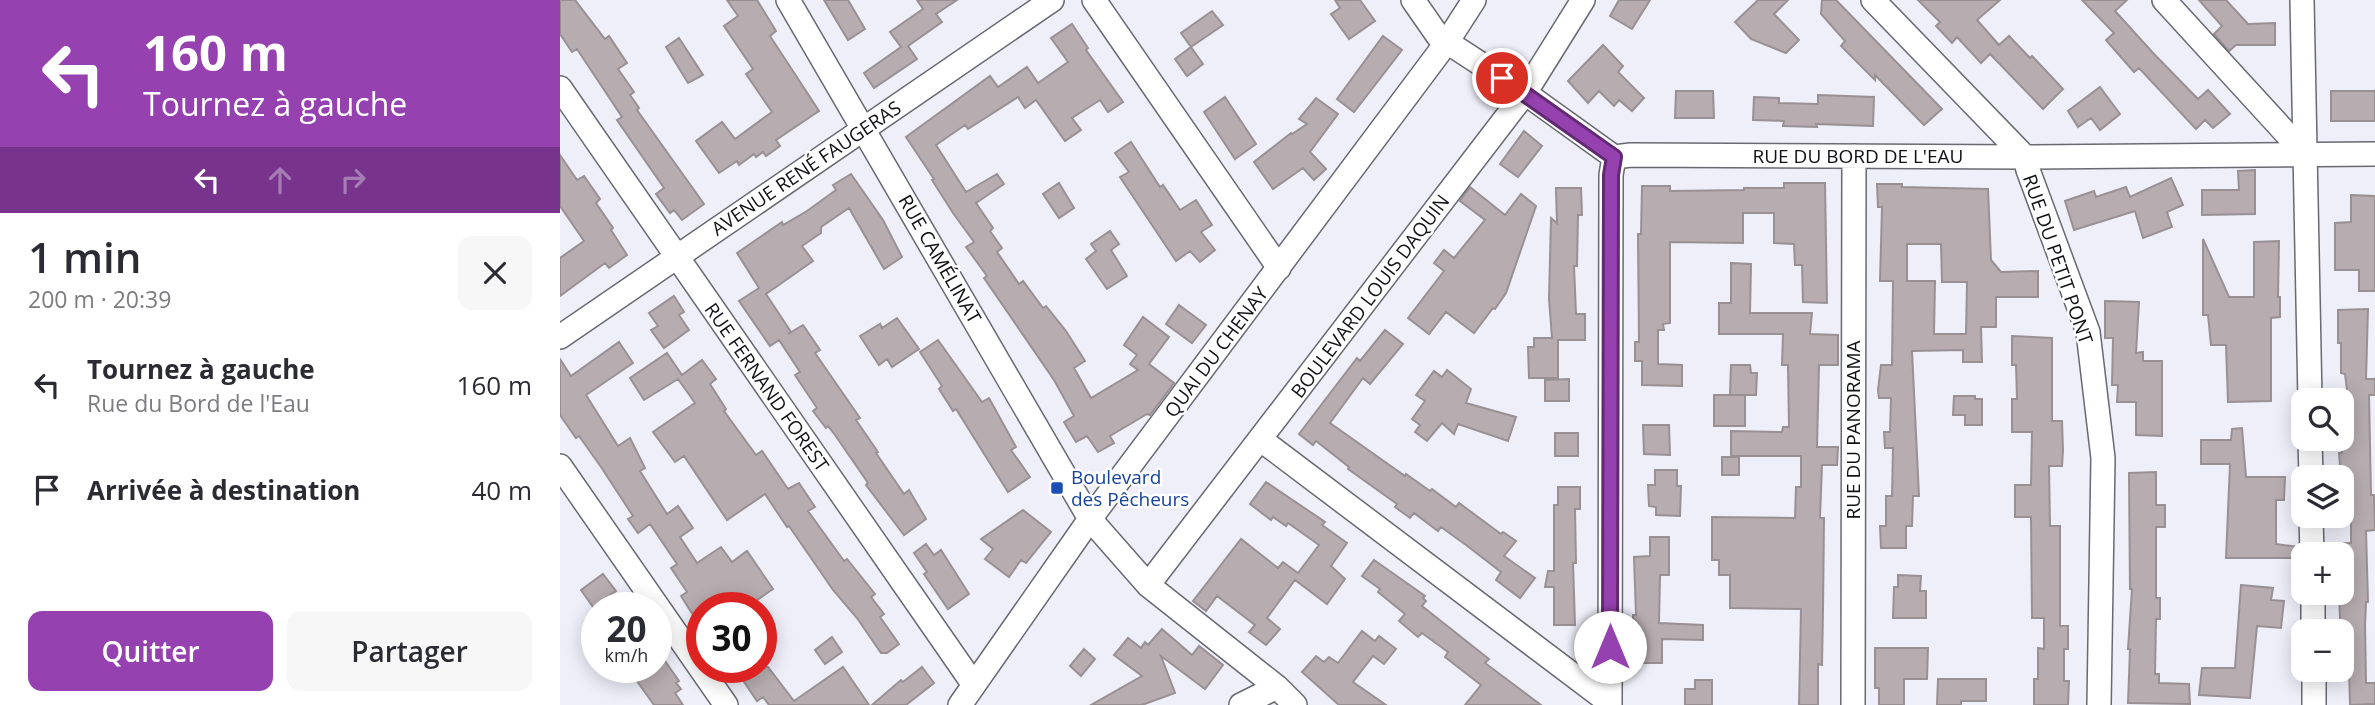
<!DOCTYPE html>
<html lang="fr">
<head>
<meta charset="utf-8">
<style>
  body { margin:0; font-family:"Open Sans",sans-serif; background:#f7f7f7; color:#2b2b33; height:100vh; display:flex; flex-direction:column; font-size:26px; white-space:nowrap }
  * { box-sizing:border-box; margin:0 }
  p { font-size:23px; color:#7c7c81 }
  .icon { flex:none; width:38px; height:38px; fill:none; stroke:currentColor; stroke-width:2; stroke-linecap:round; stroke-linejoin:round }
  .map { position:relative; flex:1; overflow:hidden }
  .details { display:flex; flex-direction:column; background:#fff; width:560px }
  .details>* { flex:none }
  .hud { background:#9641b0; color:#fff; overflow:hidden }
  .controls { position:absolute; left:1731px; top:388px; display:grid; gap:14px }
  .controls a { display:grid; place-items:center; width:63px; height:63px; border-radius:14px; background:#fff; box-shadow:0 4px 18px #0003; font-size:35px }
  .speed { position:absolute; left:21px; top:592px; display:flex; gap:14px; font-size:35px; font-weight:700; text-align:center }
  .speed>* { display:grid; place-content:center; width:91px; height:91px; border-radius:50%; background:#fff; box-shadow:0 4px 18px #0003; line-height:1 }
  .speed small { font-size:18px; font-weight:400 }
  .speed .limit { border:10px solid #d22; background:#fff; color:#111 }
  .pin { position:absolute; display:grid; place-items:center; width:60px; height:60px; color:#fff; margin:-30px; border:4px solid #fff; border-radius:50%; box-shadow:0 2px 7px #0007 }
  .me { position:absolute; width:77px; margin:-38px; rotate:0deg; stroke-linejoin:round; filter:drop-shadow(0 0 5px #0008) }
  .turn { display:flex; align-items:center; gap:24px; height:147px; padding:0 28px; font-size:32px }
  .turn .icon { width:91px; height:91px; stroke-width:2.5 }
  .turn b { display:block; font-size:49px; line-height:60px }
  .lanes { display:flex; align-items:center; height:66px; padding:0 28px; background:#0003; justify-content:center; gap:35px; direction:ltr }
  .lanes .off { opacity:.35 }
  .round { display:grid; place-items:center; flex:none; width:74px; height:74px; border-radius:14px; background:#f7f7f7 }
  .headline { display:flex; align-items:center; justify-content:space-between; height:119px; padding:0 28px }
  h1 { font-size:42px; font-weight:600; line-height:52px }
  .cta { display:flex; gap:14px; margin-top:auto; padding:14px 28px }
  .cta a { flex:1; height:80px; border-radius:14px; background:#9641b0; color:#fff; font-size:28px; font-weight:600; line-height:80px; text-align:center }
  .cta a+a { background:#f7f7f7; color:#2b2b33 }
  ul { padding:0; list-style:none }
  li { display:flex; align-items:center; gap:21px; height:105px; padding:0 28px }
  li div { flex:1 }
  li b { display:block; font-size:26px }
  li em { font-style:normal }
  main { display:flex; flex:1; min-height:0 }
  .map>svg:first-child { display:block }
  .building { fill:#b7adb1; stroke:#999094; stroke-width:2; fill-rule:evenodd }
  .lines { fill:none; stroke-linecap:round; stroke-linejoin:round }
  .minor-casing { stroke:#686971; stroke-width:26 }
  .minor { stroke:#fff; stroke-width:23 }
  .route-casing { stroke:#622a72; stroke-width:18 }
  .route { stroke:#9641b0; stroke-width:12 }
  .transit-dot { fill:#1a4fb4; stroke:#fff; stroke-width:2.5 }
  .labels { text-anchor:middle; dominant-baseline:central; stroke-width:5; stroke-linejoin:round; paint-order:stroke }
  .street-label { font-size:19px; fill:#101114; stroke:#fff }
  .transit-label { font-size:19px; fill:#164399; stroke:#fff; text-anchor:start }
</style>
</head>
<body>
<main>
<section class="details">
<div class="hud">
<div class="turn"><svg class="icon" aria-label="left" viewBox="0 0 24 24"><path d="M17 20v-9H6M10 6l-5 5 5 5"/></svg><div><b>160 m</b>Tournez à gauche</div></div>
<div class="lanes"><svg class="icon" aria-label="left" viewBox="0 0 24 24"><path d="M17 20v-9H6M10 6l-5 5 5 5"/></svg><svg class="icon off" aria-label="ahead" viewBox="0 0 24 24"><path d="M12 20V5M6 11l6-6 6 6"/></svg><svg class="icon off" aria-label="right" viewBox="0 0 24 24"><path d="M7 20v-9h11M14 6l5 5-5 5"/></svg></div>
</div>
<div class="headline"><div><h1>1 min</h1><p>200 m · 20:39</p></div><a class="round"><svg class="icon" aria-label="close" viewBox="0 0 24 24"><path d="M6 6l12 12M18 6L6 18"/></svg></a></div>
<ul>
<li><svg class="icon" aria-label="left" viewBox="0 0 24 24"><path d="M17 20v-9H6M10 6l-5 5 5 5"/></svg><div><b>Tournez à gauche</b><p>Rue du Bord de l'Eau</p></div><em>160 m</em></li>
<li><svg class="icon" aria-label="arrive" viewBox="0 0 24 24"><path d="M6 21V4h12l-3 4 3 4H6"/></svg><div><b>Arrivée à destination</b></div><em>40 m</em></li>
</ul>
<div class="cta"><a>Quitter</a><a>Partager</a></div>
</section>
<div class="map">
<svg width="1815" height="705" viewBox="0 0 1815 705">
  <rect width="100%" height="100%" fill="#eeeff9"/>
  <path class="building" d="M0,0H15L45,39L49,36L67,63L58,69L74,92L70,95L79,108L77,110L144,204L122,220L114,210L110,213L96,194L104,188L57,120L62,117L17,49L12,52L0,34Z
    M167,0H197L216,31L210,36L259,111L216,140L220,146L206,156L203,152L196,157L194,154L179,165L177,161L159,173L136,141L162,122L175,139L212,112L186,74L193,69L164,26L178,16Z
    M264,0H288L305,29L288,40Z
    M357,0H397L376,14L382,22L348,46L357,59L314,88L304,73L341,47L330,32L363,9Z
    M775,0H800L815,21L789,39L771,14L780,8Z
    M1059,0H1090L1072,29L1050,16Z
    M1198,0H1228L1214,14L1239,40L1226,53L1191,39L1175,22Z
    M1262,0H1276L1382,109L1364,125L1315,75V80L1281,46L1285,41L1261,14Z
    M1358,0H1440L1417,20L1439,45L1449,36L1470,58L1472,56L1503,89L1483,109L1430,54L1421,63L1397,37L1392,43L1376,26L1380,22Z
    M1522,0H1567L1555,11L1594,54L1638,99L1648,90L1670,114L1653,128L1645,120L1636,129L1579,68L1574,72L1546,40L1554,33Z
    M1639,0H1666L1688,24L1715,23V45H1676L1669,51L1654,34L1662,26Z
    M652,11L663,25L631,47L643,64L627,76L615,59L631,47L621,33Z
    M512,24L528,48L526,50L563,102L548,112L540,100L512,118L521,130L505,141L476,100L465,108L458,97L408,129L405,125L376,145L406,192L437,174L444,184L416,203L433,228L430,231L442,248L437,252L459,284L463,281L483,308L486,306L506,331L525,361L514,368L531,398L578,370L570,364L577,355L564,345L583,317L609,337L589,364L614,383L590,415L587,414L550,436L554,443L538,452L527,436L516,442L504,422L514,416L494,380L424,278L427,276L406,247L414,242L393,213L372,180L374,179L346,137L430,76L438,87L467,67L478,83L508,62L491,38Z
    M823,36L842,50L794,112L777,99Z
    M119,38L143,75L128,83L106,47Z
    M1043,45L1063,66L1058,72L1084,98L1072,111L1059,100L1054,106L1039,91L1028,103L1008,81Z
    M1540,87L1560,114L1540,130L1531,118L1518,127L1508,111Z
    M1116,91H1153L1154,118H1115Z
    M1771,91H1815V121H1771Z
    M1258,95L1314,97L1313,126L1256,124L1257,127L1223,126L1224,121L1193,120L1194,97L1219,98V103L1258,104Z
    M665,97L696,144L675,159L644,112Z
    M756,98L778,114L750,152L766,169L754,180L743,168L713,189L694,162L731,133L732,134L747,124L739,119Z
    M964,131L982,146L958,177L940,164Z
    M571,142L600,187L603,185L620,210L636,200L652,225L641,232L655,250L640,262L630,251L616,261L560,177L569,172L555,153Z
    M0,155L17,180L24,176L40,199L36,203L53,228L51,230L67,255L49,268L45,263L0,296V258L24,241L0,206Z
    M1695,170V214L1642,215V190H1679L1678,171Z
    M291,174L323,220L342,257L324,269L289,208L261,227V233L242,246L253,261L206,294L231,332L228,334L243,325L260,350L255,353L300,418L296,420L318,452L316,453L344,494L349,490L366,519L344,535L306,485L308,483L275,435L268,426L266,428L253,411L257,408L235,375L240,372L219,340L210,346L179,301L199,288L177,253L222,222L223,225L247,211L276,190L273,185Z
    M1611,178L1623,205L1607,212L1612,227L1583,238L1575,211L1514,230L1505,201L1534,191L1536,197L1566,187L1570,197Z
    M499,183L514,208L499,218L483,194Z
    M1224,183H1265L1267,303L1243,302L1242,265H1235L1234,244L1214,243V213H1183V243L1110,242V323L1103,324L1104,330H1098V364L1122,365V386L1082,385V361H1075V342H1079L1078,234H1081L1082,186H1110V191L1184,190V188H1224Z
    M1317,184H1342V187L1428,189L1431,260L1441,272L1478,271V297H1436V327H1421L1422,362H1403V350L1352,351L1359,496H1353L1352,526H1346V548H1321L1320,526H1326V496H1332L1333,448H1325L1324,432H1330L1331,398H1319L1318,390L1321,365H1332L1333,281H1320L1322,207H1318ZM1347,244H1381L1382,282H1407L1406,334H1374L1375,281H1347Z
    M910,187L945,215L961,194L976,206L946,293L935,309L933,308L914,333L886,312L869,334L848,318L884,271L874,263L884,250L894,258L925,220L900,201Z
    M996,188H1021L1022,215H1018L1017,266H1014L1016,314H1025V340H998V378H969L968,347H974V338H992L989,299L991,218L997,223Z
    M1791,195L1815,196V291H1799V270H1775V223L1791,222Z
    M550,231L559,244L551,250L567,276L547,289L526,259L536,251L531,244Z
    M1643,239L1669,297H1694V242L1719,241L1718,297H1720V317L1711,318V401L1668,402L1666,345H1651L1648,315H1643Z
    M1171,263L1191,264L1190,313H1252L1250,334L1278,335V365H1259L1257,447H1278L1277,465H1262L1260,518H1264L1263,610L1262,665L1258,664V705H1239L1241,609L1170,608V575H1159V560H1152V517L1235,518L1236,487H1241V456H1171V431L1222,432L1223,427H1229L1228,365H1222L1223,334H1159V303H1171Z
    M114,296L124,312L119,315L129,330L104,348L91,330L98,326L89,313Z
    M1545,301L1579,302L1576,353L1583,352V361H1602V436L1576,435V402H1557L1558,385H1552L1553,338H1545Z
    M619,305L646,325L632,343L606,324Z
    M1808,309L1806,379H1815V395H1809L1811,495H1814L1815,530L1806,531L1808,602H1806L1805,626L1806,683H1815V704L1790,705L1789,668H1782L1779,593H1782V543H1791V490H1782L1779,453H1782V406H1789L1785,374L1781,373V343H1778V310Z
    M337,318L359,349L332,367L327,359L319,365L300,336L320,324L322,328Z
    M825,330L843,344L810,384L803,378L770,423L845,476L846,474L870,491L872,489L896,507L899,503L941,534L943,532L956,541L944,556L975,578L960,598L936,580L941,572L906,545L881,527L878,531L854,513L850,518L835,507L837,504L788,469L789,467L756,441L753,445L739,434L797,358L800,361Z
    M1452,336L1492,338V421H1502L1503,450L1502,466H1489L1490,526H1500V626H1508V649H1504V681H1509L1508,705H1474V679H1478V648L1484,649V618H1472L1471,517H1455V485H1471L1472,432H1452V399H1457L1456,365H1452Z
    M378,340L422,402L429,398L456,447L451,450L470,477L448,492L396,409L393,411L379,389L382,386L360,352Z
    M59,342L73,363L26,395L58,446L70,438L85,468L80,471L107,514L118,506L133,528L120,537L137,563L161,547L172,562L187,551L213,589L187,607H142V629L121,596L127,592L111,568L117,564L90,524L78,533L68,519L73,516L41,467L19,436L16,438L0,415V359L11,376Z
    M107,353L122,375L142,360L156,379L150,384L166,409L164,411L196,455L202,451L228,489L239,483L255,507L248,511L284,561L287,559L315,594L311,597L324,614L320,617L339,644L327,653H321L297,618L273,590L229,526L227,527L205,494L167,520L124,456L115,462L93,432L135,403L118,379L84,400L70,378Z
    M1171,365H1190L1191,373H1197L1196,395H1170Z
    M887,370L911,389L906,403L956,417L948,441L898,424L894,434L882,423L867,441L855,432L860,425L852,419L865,401L856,395L874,371L882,377Z
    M1009,379V401H985V380Z
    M1154,395H1185V426H1154Z
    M1394,396H1415V399H1422V425H1405V415H1393Z
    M1083,425H1109L1110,455L1084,454Z
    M1682,428L1686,477H1725L1724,500H1716V544L1738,547L1739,558H1666L1670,464H1641V440H1671L1672,429Z
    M995,433H1018V456H995Z
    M1162,457H1179V475H1162Z
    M1095,470H1117V486H1121L1120,516L1096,515V507L1089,506L1088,485H1095Z
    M1596,472V505H1605V527H1596V598H1600V619H1596L1595,674H1599V683L1629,684L1630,704L1568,703L1570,649H1568L1572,589H1570L1569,473Z
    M706,482L765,522L762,525L787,543L771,566L785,579L767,604L735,580L707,618L720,629L706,645L689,632L695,625L657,596L646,611L633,601L681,539L718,568L723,562L738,573L759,545L728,523L726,526L713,517L711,520L690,504Z
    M998,487H1020V509H1015L1016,563H1013L1015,625H994V587H985L988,571H994V505H998Z
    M463,510L491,532L466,563L461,560L449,577L425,559L433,549L421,539Z
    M1090,537H1109V575H1100L1099,623L1143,625V640L1102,639V663H1076V636H1073V615H1076L1074,557L1090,556Z
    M366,544L374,555L381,550L409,594L388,609L364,574L367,572L354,553Z
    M814,560L865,596L863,598L866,601L862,606L929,659L925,663L981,705H905L921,685L885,657L888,652L862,633L858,637L839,621L845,614L818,592L820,589L802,576Z
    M43,574L56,591L47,597L55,607H33L21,590Z
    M1338,575L1361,576L1360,591H1366V618H1333L1334,587H1338Z
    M1681,585L1713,588L1711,600L1724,601L1721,628L1697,626L1690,698L1639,695L1642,668H1675Z
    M602,629L632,655L639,646L663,665L645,689L601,656L615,693L582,705H531L582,676L554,655L568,638L581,648L585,642L588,645Z
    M802,631L815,641L819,636L836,649L824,664L813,656L793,682L826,705H779L742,672L756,656L764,662L769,657L778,663Z
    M272,637L282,652L265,664L255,650Z
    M96,648L119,681L116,683L121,689L115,693L123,705H94L67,667L96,668Z
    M1315,648H1368L1367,679H1344V705H1319V688H1315Z
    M524,649L535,659L521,676L510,666Z
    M174,667H208L234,701L283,667L309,705H209L203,697L197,701Z
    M362,667L374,683L346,705H312L341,680L343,682Z
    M1378,679H1426V701H1401V705H1377Z
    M1135,680H1152V705H1125V689H1135Z"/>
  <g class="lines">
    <g class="minor-casing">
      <path id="minor" d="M228,0L530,519L588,585L717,687L735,705
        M534,0L719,268
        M853,0L878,36L965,93L1054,157L1071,155L1465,157L1815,154
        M1313,0L1465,157L1468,170L1528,332L1543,458L1539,705
        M1604,0L1746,155
        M1742,0L1750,401
        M0,88L414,685
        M0,337L492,0
        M700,439L1050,703
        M1750,439L1751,478
        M0,466L166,705
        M1751,516L1752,555
        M588,585L965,93L1023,0
        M1753,593V632
        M1754,670V705
        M400,705L530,519L887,42L914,0
        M681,705L717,687
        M1050,705L1051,175L1054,157
        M1293,705L1294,156"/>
    </g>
    <use href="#minor" class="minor"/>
  </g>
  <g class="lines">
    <g class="route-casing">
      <path id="route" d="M942,78L1054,157L1051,175L1050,647"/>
    </g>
    <use href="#route" class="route"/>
  </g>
  <rect class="transit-dot" x="490" y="481" width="14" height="14" rx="3.5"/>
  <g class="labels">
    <g class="street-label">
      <text x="1298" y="156">RUE DU BORD DE L'EAU</text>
      <text transform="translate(246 168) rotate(-34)">AVENUE RENÉ FAUGERAS</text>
      <text transform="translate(380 259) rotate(60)">RUE CAMÉLINAT</text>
      <text transform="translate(1498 259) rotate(71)">RUE DU PETIT PONT</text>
      <text transform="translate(810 296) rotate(-53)">BOULEVARD LOUIS DAQUIN</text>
      <text transform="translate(656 352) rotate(-53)">QUAI DU CHENAY</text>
      <text transform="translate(207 387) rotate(55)">RUE FERNAND FOREST</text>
      <text transform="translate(1293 430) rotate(-90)">RUE DU PANORAMA</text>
    </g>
    <g class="transit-label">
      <text x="511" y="477">Boulevard<tspan x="511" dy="22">des Pêcheurs</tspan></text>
    </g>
  </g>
</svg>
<div class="controls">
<a><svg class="icon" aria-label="search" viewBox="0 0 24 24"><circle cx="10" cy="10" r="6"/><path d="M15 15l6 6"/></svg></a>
<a><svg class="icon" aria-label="layers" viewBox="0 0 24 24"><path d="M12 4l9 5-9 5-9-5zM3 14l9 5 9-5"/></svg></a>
<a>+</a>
<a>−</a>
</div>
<div class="speed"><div>20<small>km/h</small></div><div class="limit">30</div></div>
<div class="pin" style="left:942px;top:78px;background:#d93025"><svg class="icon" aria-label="arrive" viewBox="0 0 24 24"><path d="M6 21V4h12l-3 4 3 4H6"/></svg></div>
<svg class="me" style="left:1050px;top:647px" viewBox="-20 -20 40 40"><circle r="19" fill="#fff"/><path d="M0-13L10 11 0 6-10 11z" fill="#9641b0"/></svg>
</div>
</main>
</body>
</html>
